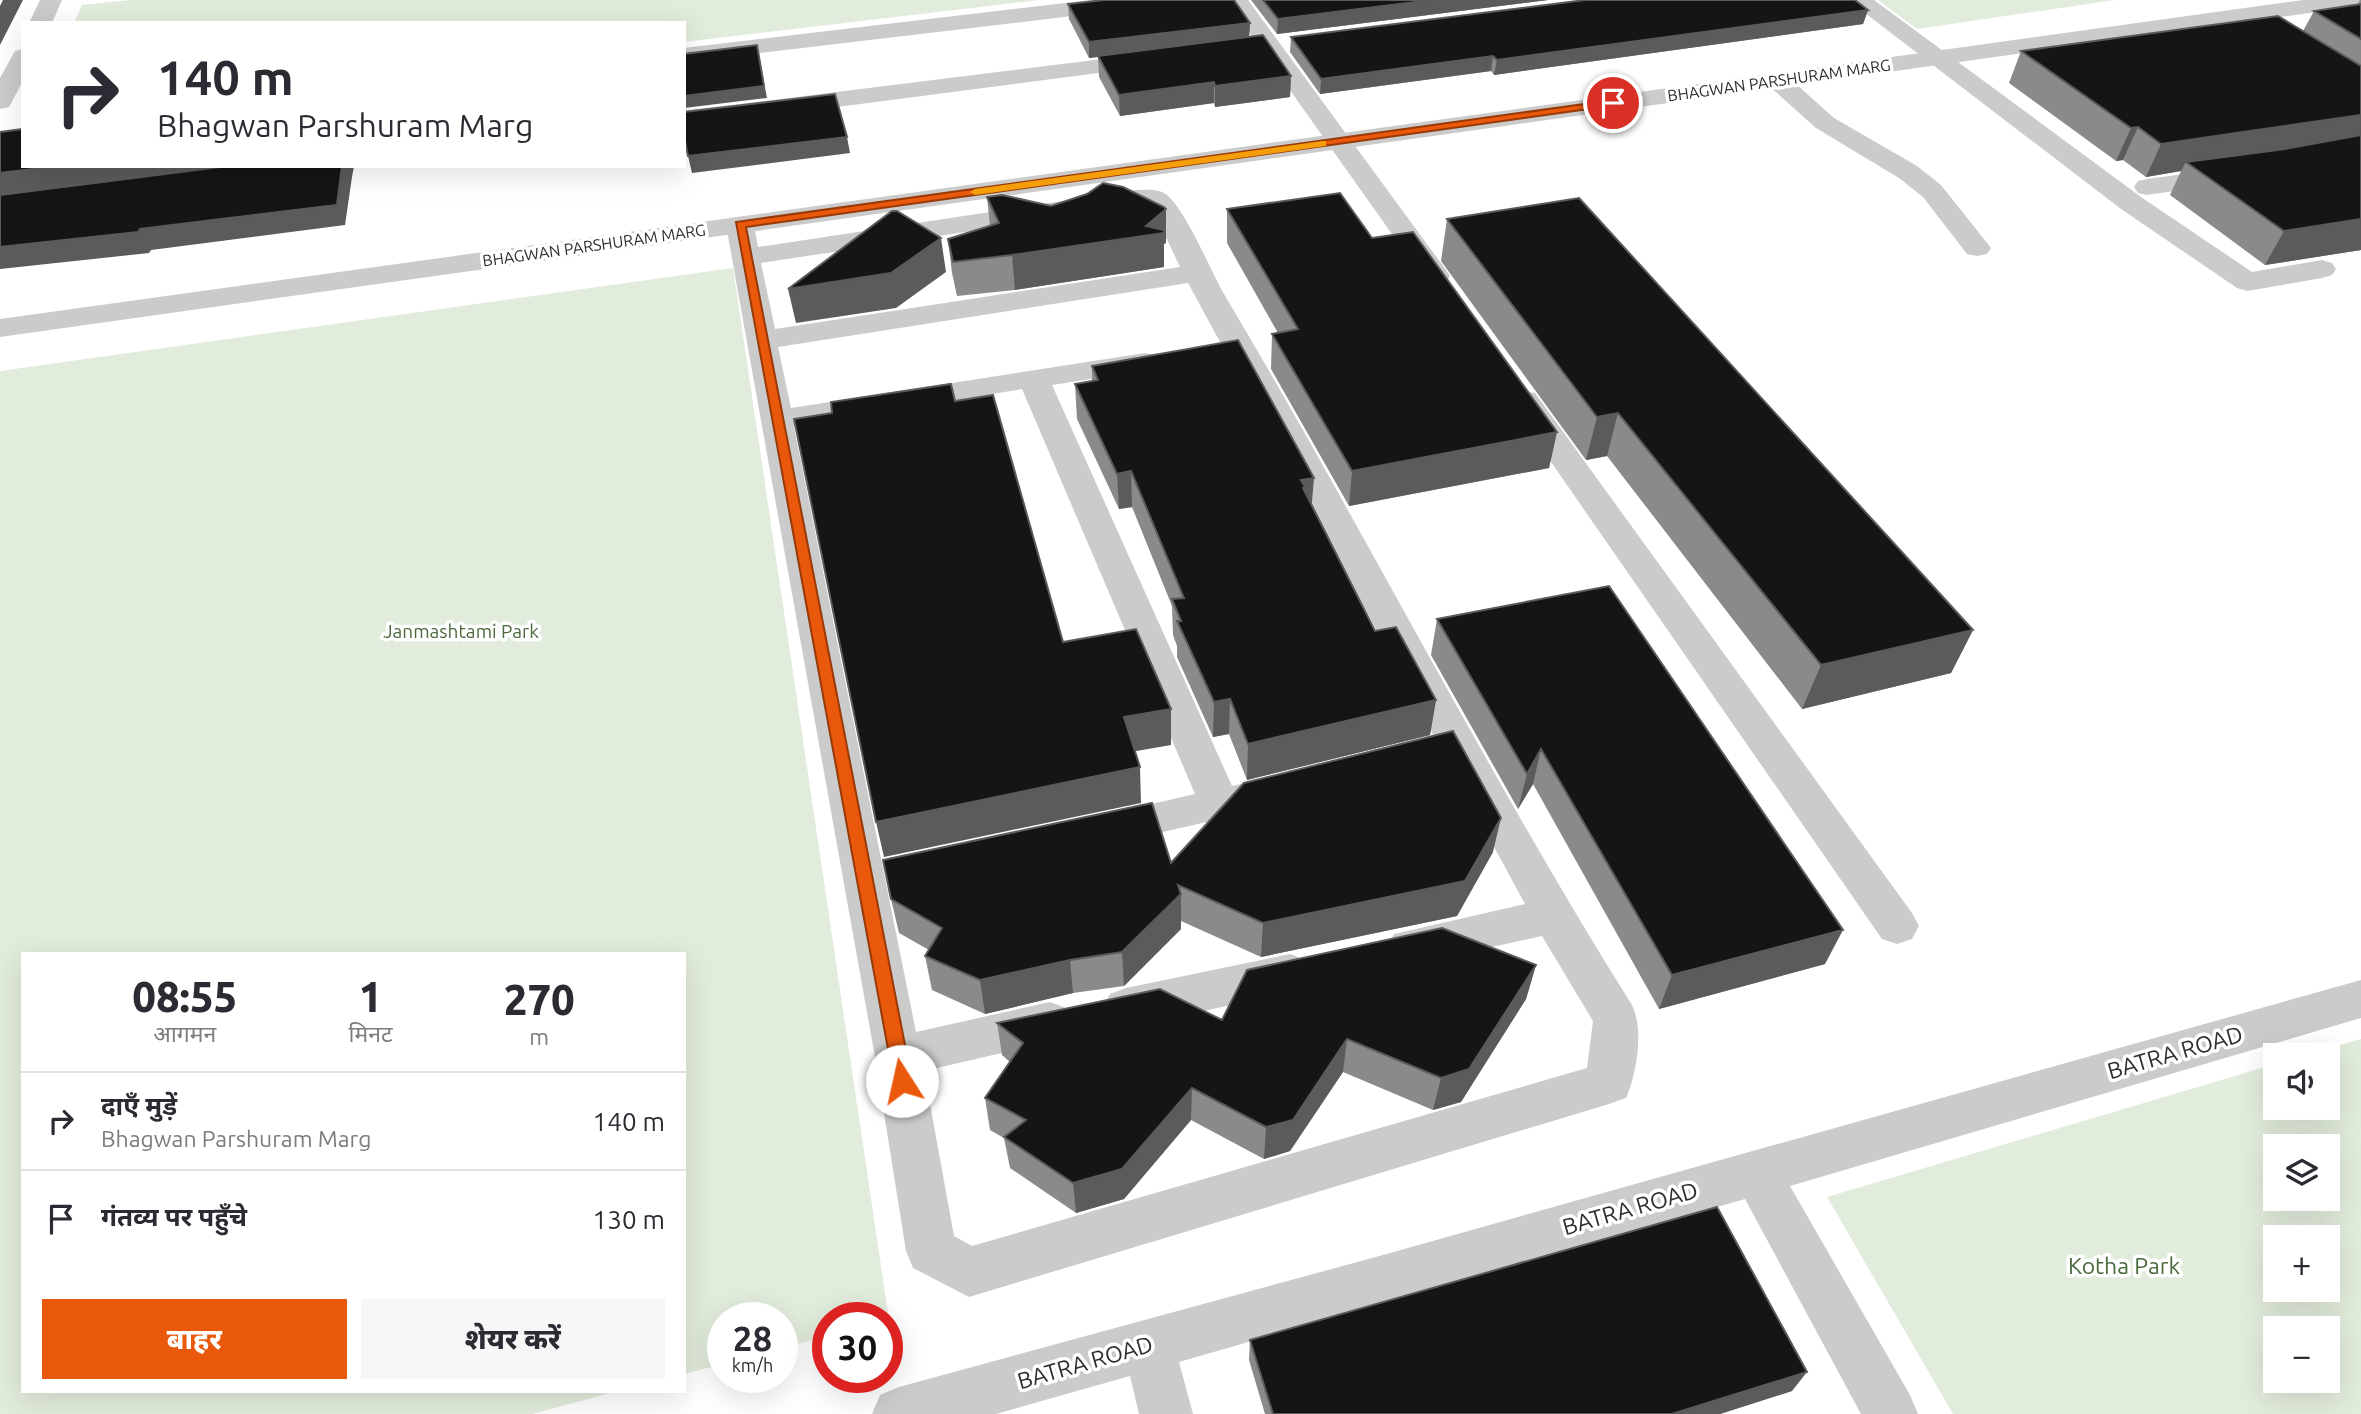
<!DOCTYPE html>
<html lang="hi">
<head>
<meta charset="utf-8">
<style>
  body { margin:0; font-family:Ubuntu,"Noto Sans Devanagari",sans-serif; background:#f7f7f7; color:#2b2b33; height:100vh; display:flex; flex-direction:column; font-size:26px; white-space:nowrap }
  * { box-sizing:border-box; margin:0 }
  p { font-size:23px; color:#7c7c81 }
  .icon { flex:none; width:38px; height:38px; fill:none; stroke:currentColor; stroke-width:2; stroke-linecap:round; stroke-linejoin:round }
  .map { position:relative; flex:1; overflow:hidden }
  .details { position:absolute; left:21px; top:952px; width:665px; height:441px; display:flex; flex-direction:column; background:#fff; border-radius:0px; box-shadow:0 7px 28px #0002 }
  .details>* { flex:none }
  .guide { position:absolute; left:21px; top:21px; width:665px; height:147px; border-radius:0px; box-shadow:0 7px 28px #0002; background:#fff; color:#2b2b33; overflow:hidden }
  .fabs { position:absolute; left:2263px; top:1043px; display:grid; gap:14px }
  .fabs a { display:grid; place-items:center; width:77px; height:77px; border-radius:0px; background:#fff; box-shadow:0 7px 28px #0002; font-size:35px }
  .speed { position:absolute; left:707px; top:1302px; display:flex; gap:14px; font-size:35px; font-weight:700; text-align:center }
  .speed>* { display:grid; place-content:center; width:91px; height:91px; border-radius:50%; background:#fff; box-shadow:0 7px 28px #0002; line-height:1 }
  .speed small { font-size:18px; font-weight:400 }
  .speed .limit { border:10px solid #d22; background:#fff; color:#111 }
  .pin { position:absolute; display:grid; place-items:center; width:60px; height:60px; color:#fff; margin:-30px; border:4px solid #fff; border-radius:50%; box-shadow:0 2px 7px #0007 }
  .me { position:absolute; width:77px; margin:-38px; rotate:350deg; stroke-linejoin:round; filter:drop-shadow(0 0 5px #0008) }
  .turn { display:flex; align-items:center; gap:24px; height:147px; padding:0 21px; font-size:32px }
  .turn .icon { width:91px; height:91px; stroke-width:2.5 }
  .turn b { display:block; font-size:49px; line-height:60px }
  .eta { display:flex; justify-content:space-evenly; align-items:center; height:119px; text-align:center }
  .eta b { font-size:42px; font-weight:800; line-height:49px }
  .primary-button { display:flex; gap:14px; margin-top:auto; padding:14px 21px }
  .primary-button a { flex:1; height:80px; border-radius:0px; background:#ea580c; color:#fff; font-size:28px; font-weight:800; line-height:80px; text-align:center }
  .primary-button a+a { background:#f7f7f7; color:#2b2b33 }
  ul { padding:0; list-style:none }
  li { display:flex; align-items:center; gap:21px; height:98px; padding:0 21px; border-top:2px solid #e1e1e2 }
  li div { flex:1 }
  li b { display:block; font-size:26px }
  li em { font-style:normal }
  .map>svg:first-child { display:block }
  .green { fill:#e2ecdc; fill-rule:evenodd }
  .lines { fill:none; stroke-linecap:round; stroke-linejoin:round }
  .minor { fill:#cbcbcb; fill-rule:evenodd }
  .tertiary { fill:#cbcbcb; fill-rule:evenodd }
  .wall { fill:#8a8a8a }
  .shaded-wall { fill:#5b5b5b }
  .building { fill:#151515; stroke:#5b5b5b; stroke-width:2 }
  .route { fill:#ea580c; stroke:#983908; stroke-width:2 }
  .slow { fill:#f59e0b }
  .labels { text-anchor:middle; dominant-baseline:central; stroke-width:7; stroke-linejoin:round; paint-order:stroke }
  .far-street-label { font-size:16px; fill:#2e2e2e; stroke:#fff }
  .park-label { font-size:19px; fill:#4a6a3c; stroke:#fff }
  .near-street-label { font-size:23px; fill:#2e2e2e; stroke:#fff }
  .near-park-label { font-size:23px; fill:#4a6a3c; stroke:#fff }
</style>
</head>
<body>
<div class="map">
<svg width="2361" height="1414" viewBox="0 0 2361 1414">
  <rect width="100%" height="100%" fill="#fff"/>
  <path class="green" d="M131,0H1040L684,42V23H74L82,5Z
    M1878,0H2115L1917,29Z
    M733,268L889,1320L828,1318V1336L782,1348V1318H723V1364L684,1374V954H23V1391H618L532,1414H0V371Z
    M2361,1039V1414H1953L1827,1197L2275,1064V1108H2328V1055H2305ZM2275,1146H2328V1199H2275ZM2275,1237H2328V1290H2275ZM2275,1328H2328V1381H2275Z"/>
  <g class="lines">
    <path class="minor" d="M40,0H62L52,23H29Z
      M1091,0H1159L1156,5L1148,7L684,62V48Z
      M1226,0H1248L1446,270L1450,276L1446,282L1436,285L1426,282Z
      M1848,0H1874L2141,197L2252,272L2322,260L2332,263L2336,269L2332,275L2322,278L2247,291L2237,288L2121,209Z
      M23,49V81L9,107L0,109V78L15,51Z
      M1151,53L1159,55L1163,60L1159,65L684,127V111Z
      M1777,73L1786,75L1834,118L1917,166L1941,185L1991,248L1987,254L1977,256L1967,254L1923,197L1899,178L1816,128L1768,85L1765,80L1768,75Z
      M2228,168L2237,170L2241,176L2237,182L2147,195L2138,193L2134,187L2138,181L2147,179Z
      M1136,190C1144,190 1154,189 1162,192C1182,200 1211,272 1224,294C1364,529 1487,774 1632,1005C1644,1030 1637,1073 1626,1098L1609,1104L969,1297L913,1268L906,1251L875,1057L726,225L730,219L740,217L750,219L754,225L758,247ZM1136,206H1148L1153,210L1180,267L775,329L761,263ZM1188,283L1525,904L1394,934L1388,947L1394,960L1410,965L1542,936L1593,1021L1587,1068L972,1246L954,1236L924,1071L1050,1042L1066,1036L1073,1022L1066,1008L1050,1002L916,1032L794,427L1022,389L1195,794L1091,818L1085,829L1091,840L1106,845L1259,810L1265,799L1259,788L1245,783L1232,786L1052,385L1156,369L1160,362L1156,355L1145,353L791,408L778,347Z
      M1524,391L1535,393L1912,913L1919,926L1912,939L1897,944L1882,939L1508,400L1513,393Z
      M1290,954L1306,960L1312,973L1306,986L1290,992L1126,1028L1110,1022L1103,1008L1110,994L1126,988Z
      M2361,980V1018L1790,1186L1910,1395L1918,1414H1861L1745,1199L1179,1362L1193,1414H1139L1130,1376L996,1414H872L880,1395L899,1387L1383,1255Z"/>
    <path class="tertiary" d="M2303,0H2361V3L2352,7L0,337V319Z"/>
  </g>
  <path class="wall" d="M1251,0H1548L1277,34Z
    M2360,0H2361V250L2265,265L2170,195L2181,171L2146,177L2123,160L2116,161L2009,83L2021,51L2303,31L2314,11L2357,5Z
    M1068,4L1250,23L1249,37L1291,76L1290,97L1215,107L1214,103L1120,116L1099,77L1098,57L1089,58L1069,19Z
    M1868,10L1863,24L1494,75L1491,71L1320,94L1290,52L1291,37Z
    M987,197L1051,206L1166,209V243L1164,244V267L1015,290L957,296L952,273L948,239L990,226Z
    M1227,209L1372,238L1557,432L1549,468L1349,506L1271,369L1272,334L1278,333L1227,243Z
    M1447,219L1973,630L1951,673L1802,709L1607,456L1586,460L1441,261Z
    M1092,366L1312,504L1375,631L1436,700L1430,735L1247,780L1229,734L1213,737L1177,657V646L1173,635L1172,606L1132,507L1119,509L1077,419L1075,384L1092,381Z
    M1437,619L1825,964L1659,1009L1533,784L1518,809L1431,655Z
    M1493,852L1457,916L1261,957L1181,921V929L1124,986L1073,993L985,1014L932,990L925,956L929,950L899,933L891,899L1171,863Z
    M1536,965L1526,999L1461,1102L1433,1110L1343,1072L1290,1151L1264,1159L1191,1120L1124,1199L1076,1213L1010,1168L1004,1138L990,1130L985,1098L1010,1062L1002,1055L997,1023L1222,1020Z
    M1250,1340L1792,1391L1720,1414H1265L1249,1360Z"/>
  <path class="shaded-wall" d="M3,0H23L0,45V6Z
    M1432,0H1548L1277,34L1278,19Z
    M1868,10L1863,24L1494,75L1497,60Z
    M1250,23L1249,38L1089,58V42Z
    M757,45L767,98L684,108V96Z
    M1493,56L1491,71L1320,94L1321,79Z
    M1291,76L1290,97L1215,107V86Z
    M1214,82V103L1120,116L1119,95Z
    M2361,115V144L2186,162L2181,171L2146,177L2161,144Z
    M2138,127L2123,160L2116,161L2131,128Z
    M847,137L850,153L692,173L688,156Z
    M58,166H228L0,195V173Z
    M342,166H354L352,177L345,225L151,250L149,253L0,269V247L140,229Z
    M1166,209V243L1164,244V267L1015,290L1012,255L1146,226Z
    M2361,219V250L2265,265L2284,231Z
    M941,238L946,272L896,308L796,323L788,289Z
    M1618,413L1607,456L1586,460L1597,417Z
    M1557,432L1549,468L1349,506L1352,471Z
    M1131,471L1132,507L1119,509L1117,474Z
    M1314,478L1311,513L1301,480Z
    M1973,630L1951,673L1802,709L1821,665Z
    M1230,699L1229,734L1213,737L1214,702Z
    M1436,700L1430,735L1247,780L1248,744Z
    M1171,709V745L1125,753L1124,717Z
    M1541,749L1533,784L1518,809L1527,774Z
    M1140,767L1141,803L884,857L876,822Z
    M1501,818L1493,852L1457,916L1261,957L1263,923Z
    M1181,894V929L1124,986L1122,952Z
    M1843,930L1825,964L1659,1009L1672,975Z
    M1070,960L1073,993L985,1014L980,980Z
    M1536,965L1526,999L1461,1102L1433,1110L1441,1078Z
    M1347,1039L1343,1072L1290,1151L1264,1159L1266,1127Z
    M1192,1088L1191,1120L1124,1199L1076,1213L1073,1183Z
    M1807,1372L1792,1391L1720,1414H1672Z"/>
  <path class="building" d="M1104,0H1234L1250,23L1089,42L1068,4Z
    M1263,0H1432L1278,19Z
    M1585,0H1855L1868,10L1497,60L1493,56L1321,79L1291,37Z
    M2361,4V39L2314,11Z
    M2278,16L2361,66V115L2161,144L2138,127L2131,128L2021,51Z
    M1263,35L1291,76L1215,86L1214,82L1119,95L1098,56Z
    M757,45L764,86L684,96V54Z
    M835,94L847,137L688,156L684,136V112Z
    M23,129V166H58L0,173V132Z
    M2361,135V219L2284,231L2186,162L2285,149Z
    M228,166H342L337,205L140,229L138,232L0,247V195Z
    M1103,183L1123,187L1164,207L1166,209L1146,226L1164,230V233L1012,255L953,262L948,239L999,223L987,197L1002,195L1051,206L1087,194Z
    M1340,193L1372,238L1413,232L1557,432L1352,471L1272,334L1298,329L1227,209Z
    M1579,198L1973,630L1821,665L1618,413L1597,417L1447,219Z
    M892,211H897L941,238L891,273L788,289Z
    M1238,340L1314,478L1301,480L1305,487L1303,488L1375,631L1396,627L1436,700L1248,744L1230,699L1214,702L1177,621H1181L1172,599L1184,598L1131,471L1117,474L1075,384L1098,380L1092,366Z
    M951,384L955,401L993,395L1063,642L1136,629L1171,709L1124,717L1140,767L876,822L794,419L832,413L831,402Z
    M1609,586L1843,930L1672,975L1541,749L1527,774L1437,619Z
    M1453,731L1501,818L1465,881L1263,923L1178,885L1181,894L1122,952L1070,960L980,980L925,956L942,928L891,899L883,860L1152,803L1171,863L1244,783Z
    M1442,928L1536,965L1469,1069L1441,1078L1347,1039L1293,1120L1266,1127L1192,1088L1122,1169L1073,1183L1004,1137L1026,1120L985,1098L1023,1043L997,1023L1160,989L1222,1020L1247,970Z
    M1717,1207L1807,1372L1672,1414H1273L1250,1340Z"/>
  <path class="route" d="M1613,100L1618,103L1617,105L746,227L912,1081L909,1087L902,1089L895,1087L736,222Z"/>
  <path class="slow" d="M1323,141H1326V146L975,195L970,192L975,189Z"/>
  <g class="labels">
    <g class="far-street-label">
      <text transform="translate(1779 80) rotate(-8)">BHAGWAN PARSHURAM MARG</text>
      <text transform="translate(594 245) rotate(-8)">BHAGWAN PARSHURAM MARG</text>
    </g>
    <g class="park-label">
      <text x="461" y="631">Janmashtami Park</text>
    </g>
    <g class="near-street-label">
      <text transform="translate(2175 1052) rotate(-16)">BATRA ROAD</text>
      <text transform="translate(1630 1208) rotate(-16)">BATRA ROAD</text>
      <text transform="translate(1085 1362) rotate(-16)">BATRA ROAD</text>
    </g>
    <g class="near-park-label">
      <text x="2124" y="1265">Kotha Park</text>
    </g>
  </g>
</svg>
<div class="fabs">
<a><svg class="icon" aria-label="sound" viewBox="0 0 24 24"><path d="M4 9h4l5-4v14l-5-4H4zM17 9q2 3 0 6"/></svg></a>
<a><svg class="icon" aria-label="layers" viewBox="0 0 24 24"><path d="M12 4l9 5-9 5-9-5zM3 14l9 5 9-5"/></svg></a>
<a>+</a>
<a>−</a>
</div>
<div class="speed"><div>28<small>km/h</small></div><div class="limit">30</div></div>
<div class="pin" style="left:1613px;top:103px;background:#d93025"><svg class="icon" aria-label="arrive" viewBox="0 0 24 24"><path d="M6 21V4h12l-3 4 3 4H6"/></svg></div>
<svg class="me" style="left:902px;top:1081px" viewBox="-20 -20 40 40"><circle r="19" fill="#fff"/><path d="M0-13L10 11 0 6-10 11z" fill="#ea580c"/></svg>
<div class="guide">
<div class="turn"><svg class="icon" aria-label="right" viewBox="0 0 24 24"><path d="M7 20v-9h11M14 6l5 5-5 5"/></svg><div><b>140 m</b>Bhagwan Parshuram Marg</div></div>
</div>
<section class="details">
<div class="eta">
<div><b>08:55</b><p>आगमन</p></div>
<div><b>1</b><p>मिनट</p></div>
<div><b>270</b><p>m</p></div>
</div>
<ul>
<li><svg class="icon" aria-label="right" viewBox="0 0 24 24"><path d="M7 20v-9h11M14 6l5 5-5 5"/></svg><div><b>दाएँ मुड़ें</b><p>Bhagwan Parshuram Marg</p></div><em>140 m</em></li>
<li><svg class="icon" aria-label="arrive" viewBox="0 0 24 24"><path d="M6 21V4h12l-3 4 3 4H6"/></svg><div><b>गंतव्य पर पहुँचे</b></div><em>130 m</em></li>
</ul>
<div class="primary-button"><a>बाहर</a><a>शेयर करें</a></div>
</section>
</div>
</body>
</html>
